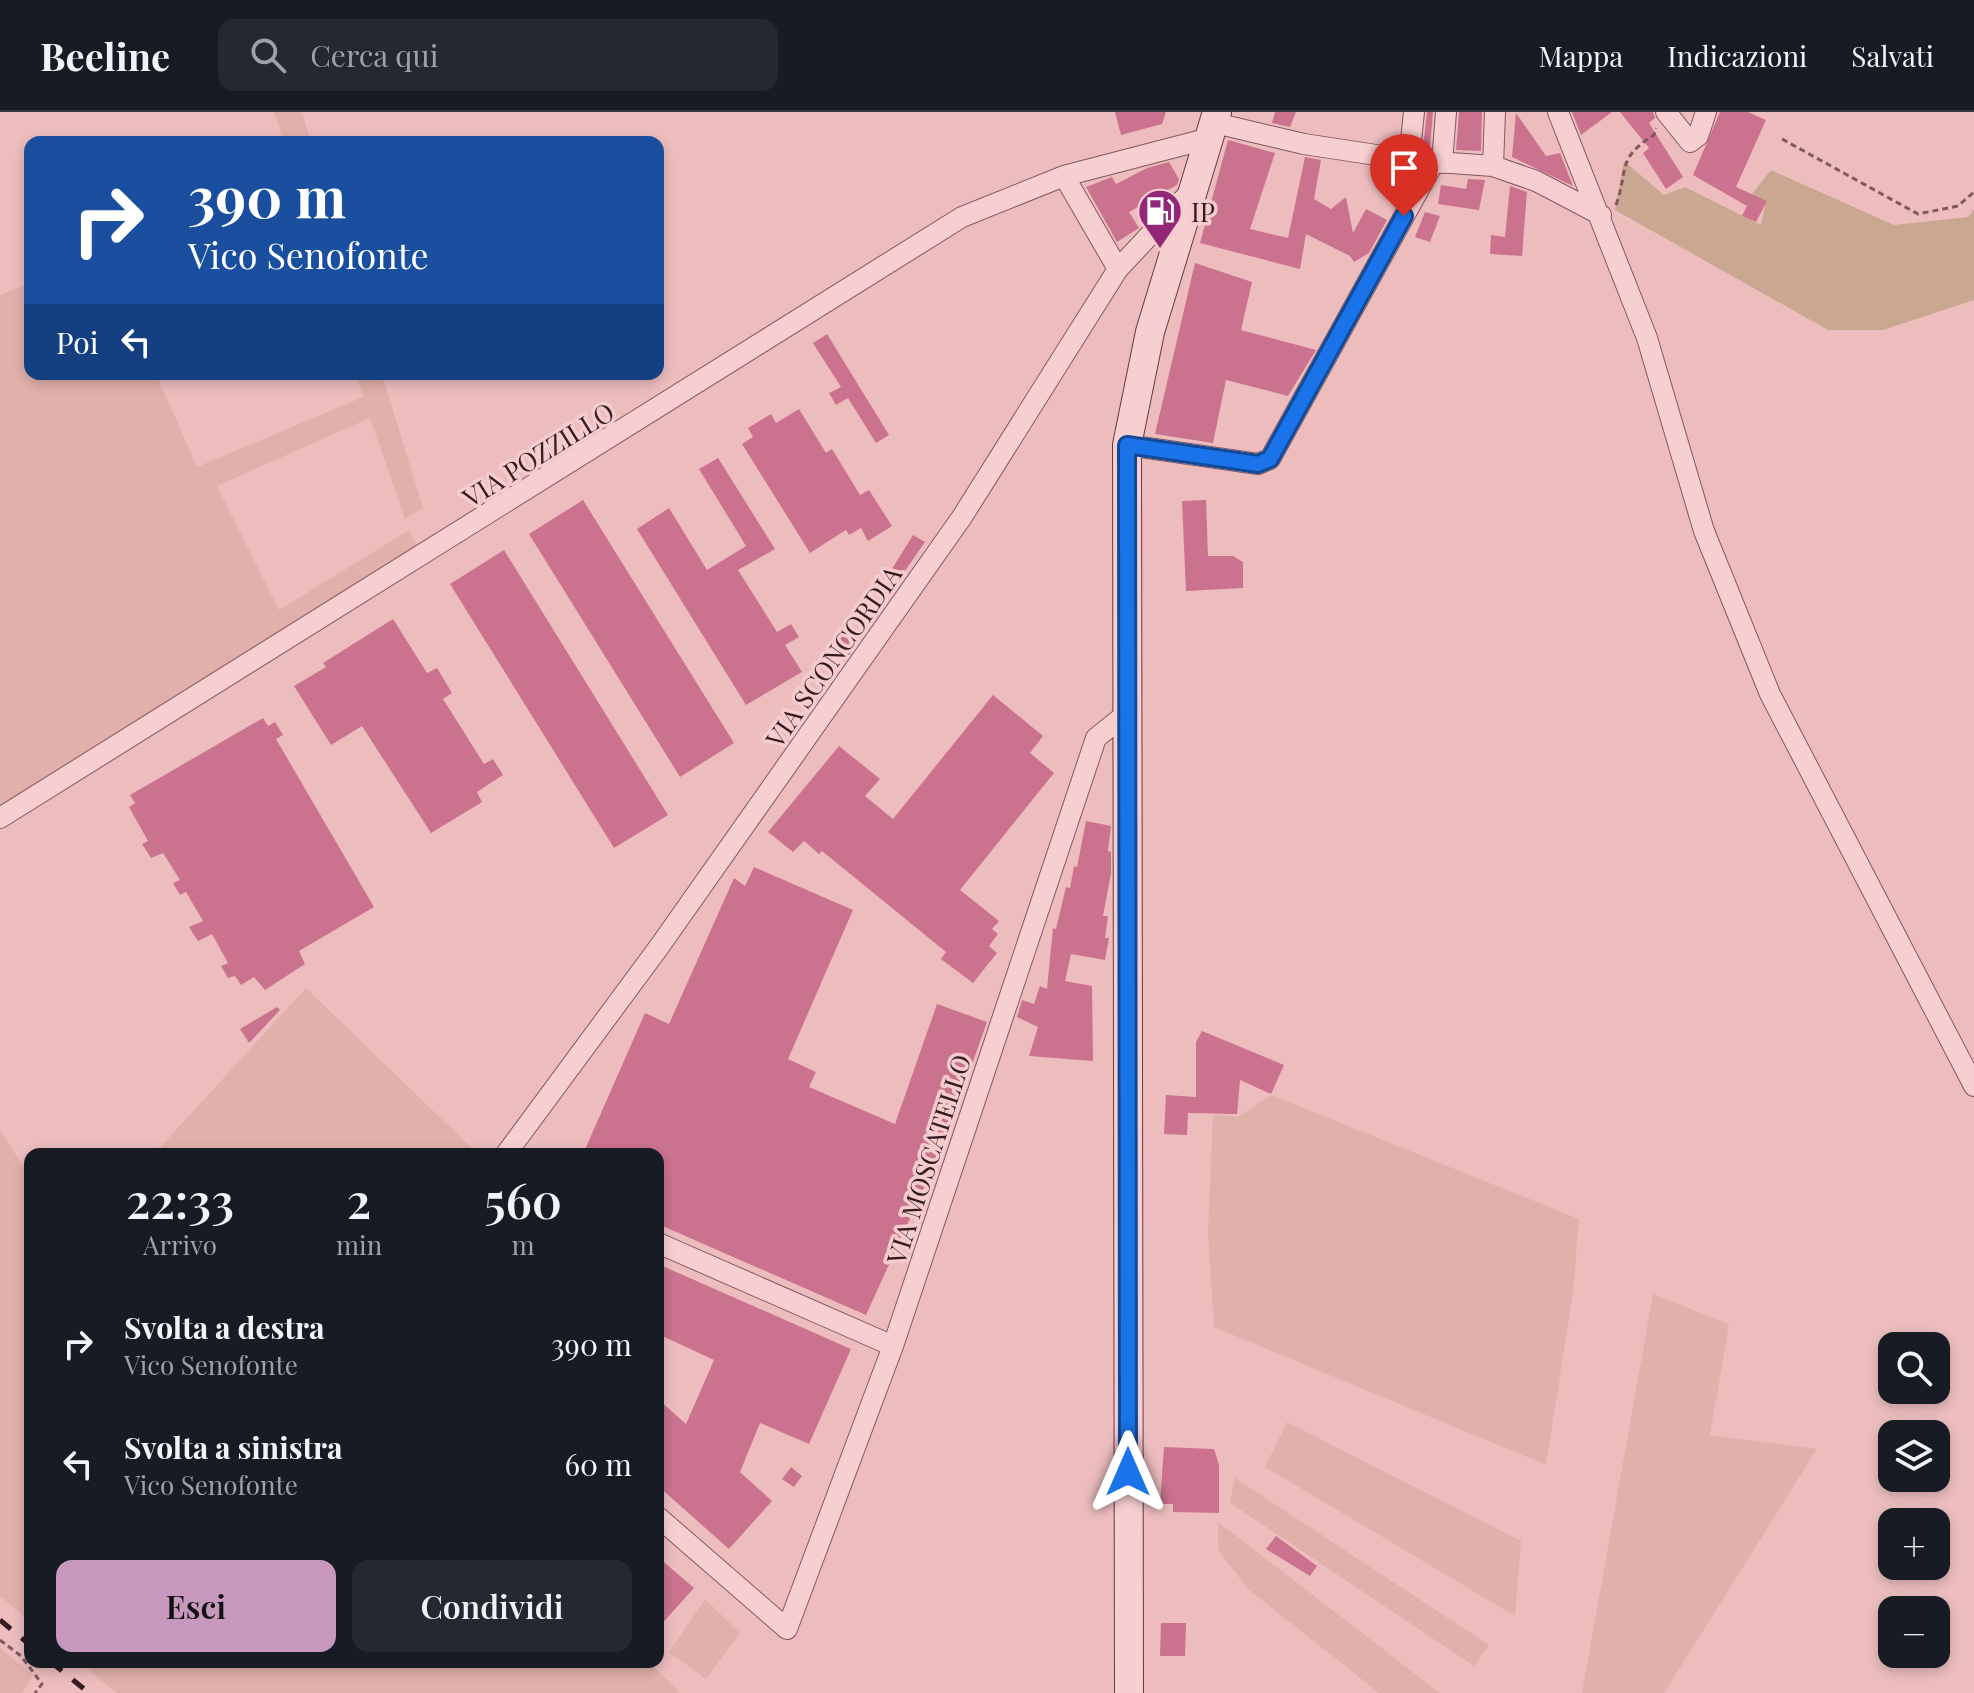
<!DOCTYPE html>
<html lang="it">
<head>
<meta charset="utf-8">
<style>
  body { margin:0; font-family:"Playfair Display",serif; background:#242831; color:#f1f3f6; height:100vh; display:flex; flex-direction:column; font-size:30px; white-space:nowrap }
  * { box-sizing:border-box; margin:0 }
  p { font-size:26px; color:#9ea1a6 }
  .icon { flex:none; width:44px; height:44px; fill:none; stroke:currentColor; stroke-width:2; stroke-linecap:round; stroke-linejoin:round }
  .map { position:relative; flex:1; overflow:hidden }
  .drawer { position:absolute; left:24px; top:1036px; width:640px; height:520px; display:flex; flex-direction:column; background:#171b24; border-radius:16px; box-shadow:0 4px 12px #0003 }
  .drawer>* { flex:none }
  .top-card { position:absolute; left:24px; top:24px; width:640px; height:244px; border-radius:16px; box-shadow:0 4px 12px #0003; background:#1a4fa0; color:#fff; overflow:hidden }
  .tools { position:absolute; left:1878px; top:1220px; display:grid; gap:16px }
  .tools a { display:grid; place-items:center; width:72px; height:72px; border-radius:16px; background:#171b24; box-shadow:0 4px 12px #0003; font-size:40px }
  .pin { position:absolute; display:grid; place-items:center; width:68px; height:68px; color:#fff; margin:-82px -34px; border-radius:50% 50% 50% 0; rotate:-45deg; box-shadow:0 0 8px #0007 }
  .pin .icon { rotate:45deg }
  .me { position:absolute; width:88px; margin:-44px; rotate:0deg; stroke-linejoin:round; filter:drop-shadow(0 0 6px #0008) }
  .turn { display:flex; align-items:center; gap:28px; height:168px; padding:0 32px; font-size:36px }
  .turn .icon { width:104px; height:104px; stroke-width:2.5 }
  .turn b { display:block; font-size:56px; line-height:68px }
  .then { display:flex; align-items:center; height:76px; padding:0 32px; background:#0003; gap:16px; font-size:30px }
  .eta { display:flex; justify-content:space-evenly; align-items:center; height:136px; text-align:center }
  .eta b { font-size:48px; font-weight:600; line-height:56px }
  .cta { display:flex; gap:16px; margin-top:auto; padding:16px 32px }
  .cta a { flex:1; height:92px; border-radius:16px; background:#c797bd; color:#111; font-size:32px; font-weight:600; line-height:92px; text-align:center }
  .cta a+a { background:#242831; color:#f1f3f6 }
  ul { padding:0; list-style:none }
  li { display:flex; align-items:center; gap:24px; height:120px; padding:0 32px }
  li div { flex:1 }
  li b { display:block; font-size:30px }
  li em { font-style:normal }
  header { display:flex; align-items:center; gap:48px; box-sizing:border-box; height:112px; padding:0 40px; background:#171b24; border-bottom:2px solid #363941 }
  header strong { font-size:38px }
  nav { display:flex; gap:44px; margin-inline-start:auto; font-size:28px }
  .search { width:560px; height:72px; background:#242831; display:flex; align-items:center; gap:20px; box-sizing:border-box; padding:0 28px; border-radius:16px; color:#9ea1a6; font-size:30px }
  .map>svg:first-child { display:block }
  .farmland { fill:#e2b0aa }
  .green { fill:#caa791 }
  .building { fill:#cb728f }
  .lines { fill:none; stroke-linecap:round; stroke-linejoin:round }
  .street-casing { stroke:#845660; stroke-width:22 }
  .secondary-casing { stroke:#663a44; stroke-width:30 }
  .path { stroke:#845660; stroke-width:3; stroke-dasharray:6 4; stroke-linecap:butt }
  .street { stroke:#f8cfd1; stroke-width:20 }
  .secondary { stroke:#f8cfd1; stroke-width:28 }
  .rail { stroke:#341b21; stroke-width:5; stroke-dasharray:14 14; stroke-linecap:butt }
  .route-casing { stroke:#114b97; stroke-width:20 }
  .route { stroke:#1a73e8; stroke-width:14 }
  .labels { text-anchor:middle; dominant-baseline:central; stroke-width:7; stroke-linejoin:round; paint-order:stroke }
  .poi-label { font-size:26px; fill:#341b21; stroke:#f5cccd; text-anchor:start }
  .street-label { font-size:26px; fill:#341b21; stroke:#f5cccd }
</style>
</head>
<body>
<header>
<strong>Beeline</strong>
<div class="search"><svg class="icon" aria-label="search" viewBox="0 0 24 24"><circle cx="10" cy="10" r="6"/><path d="M15 15l6 6"/></svg>Cerca qui</div>
<nav><a>Mappa</a><a>Indicazioni</a><a>Salvati</a></nav>
</header>
<div class="map">
<svg width="1974" height="1581" viewBox="0 0 1974 1581">
  <rect width="100%" height="100%" fill="#edbdbe"/>
  <path class="farmland" d="M274,0H302L311,30H284Z
    M30,171V262H156L197,355L363,285L356,262H382L423,396L405,407L370,306L217,374L279,498L409,418L419,438L0,700V183Z
    M306,876L478,1042H154Z
    M1271,983L1579,1107L1573,1181L1546,1353L1214,1215L1208,1122L1213,1003L1238,1005Z
    M0,1018L30,1065V1509L0,1484Z
    M1653,1182L1729,1212L1710,1323L1817,1337L1664,1581H1582Z
    M1287,1310L1521,1429L1515,1504L1265,1355Z
    M1235,1366L1489,1533L1474,1554L1230,1391Z
    M1218,1410L1440,1581H1379L1248,1477L1218,1438Z
    M705,1487L740,1521L706,1567L669,1540Z
    M0,1536L33,1563L22,1581H0Z
    M79,1550H649L680,1581H117Z"/>
  <path class="green" d="M1624,49L1664,83L1685,75L1761,113L1766,89L1752,82L1771,58L1894,113L1969,105L1974,97V188L1883,218H1828L1615,98Z"/>
  <path class="building" d="M1115,0H1166L1162,12L1121,23Z
    M1275,0H1296L1290,15L1272,11Z
    M1427,0H1433L1430,36H1423Z
    M1459,0H1482L1481,39L1456,38Z
    M1572,0H1612L1581,23Z
    M1620,0H1653L1655,6L1649,11L1683,65L1666,77L1643,41L1649,36Z
    M1720,0H1748L1766,8L1736,75L1767,89L1756,110L1742,104L1747,94L1693,63Z
    M1516,1L1546,44L1560,41L1573,74L1512,45Z
    M1228,28L1275,41L1250,117L1288,126L1305,45L1321,48L1314,87L1331,97L1346,85L1353,121L1366,97L1387,108L1369,141L1354,150L1350,144L1306,122L1300,157L1200,131Z
    M1169,50L1179,67L1177,73L1129,100L1139,116L1117,130L1086,75L1112,65L1116,72L1147,56Z
    M1468,67L1485,68L1479,98L1438,92L1441,73L1466,77Z
    M1510,74L1527,80L1522,144L1490,142L1491,123L1505,125Z
    M1425,100L1440,104L1430,130L1415,125Z
    M1195,151L1252,170L1241,218L1316,238L1288,284L1226,268L1213,331L1155,322Z
    M827,222L889,323L876,331L848,286L836,293L829,281L841,275L813,231Z
    M799,297L826,341L832,337L860,383L869,378L892,414L868,429L861,416L849,423L846,418L810,441L742,332L753,325L748,316L771,302L776,311Z
    M718,346L775,437L738,458L777,520L791,512L799,525L785,533L802,560L746,593L637,417L669,396L707,458L746,434L699,357Z
    M583,388L734,631L680,665L529,422Z
    M1206,388L1208,444H1233L1243,450V476L1186,479L1182,389Z
    M913,423L925,430L900,466L890,460Z
    M504,438L668,703L614,736L450,472Z
    M393,507L427,561L437,556L452,581L443,587L484,652L493,647L503,663L477,680L482,690L431,721L362,614L331,633L294,574L326,555L323,551Z
    M846,521L852,539L848,545L834,543L826,534Z
    M993,583L1043,624L1030,641L1054,661L960,778L999,809L992,817L998,822L989,834L997,841L973,871L941,847L946,840L822,739L819,742L804,729L793,740L768,720L839,634L880,667L865,684L893,707Z
    M263,606L268,614L275,610L283,623L276,627L374,795L299,839L305,852L265,878L254,865L241,873L235,864L228,866L221,854L228,851L212,822L198,829L189,815L203,809L186,780L180,783L173,771L180,768L163,741L151,746L142,732L148,729L129,695L135,691L130,683Z
    M1086,709L1111,714L1108,739L1111,740V762L1103,804H1108L1105,826H1109L1105,848L1071,842L1065,869L1092,874L1093,949L1029,944L1038,915L1017,905L1022,888L1034,892L1040,874L1047,877L1053,816L1056,817L1066,775L1070,776L1074,754L1077,755Z
    M754,755L853,798L788,947L816,960L809,975L895,1012L937,892L987,910L943,1034L866,1203L658,1112V1042H583L645,901L669,912L734,766L745,774Z
    M277,895L280,898L249,931L240,917Z
    M1202,919L1284,953L1271,982L1240,968L1237,1002L1188,1001L1187,1023L1164,1022L1166,983L1196,985V930Z
    M658,1152L851,1237L809,1332L760,1311L740,1360L772,1389L729,1437L658,1374V1287L686,1312L714,1248L658,1222Z
    M1164,1335L1214,1337L1219,1353V1401L1173,1400V1392H1160Z
    M791,1355L802,1364L794,1375L782,1367Z
    M1276,1424L1317,1454L1310,1464L1266,1437Z
    M658,1445L694,1476L658,1516Z
    M1161,1511H1186L1185,1544H1160Z"/>
  <g class="lines">
    <g class="street-casing">
      <path id="street" d="M1558,0L1647,226L1704,419L1770,582L1974,974
        M1666,0L1690,30L1698,24L1706,0
        M1215,11L1304,32L1409,48L1493,54L1536,69L1601,103
        M1409,48L1414,0
        M1442,51L1446,0
        M1493,54L1495,0
        M1064,64L1118,157
        M1127,333L1258,352L1270,347L1434,50
        M0,706L962,105L1064,64L1210,26
        M506,1042L659,835L962,405L1118,157L1191,79
        M658,1131L893,1234
        M658,1405L787,1517L893,1234L1096,626L1126,602"/>
    </g>
    <g class="secondary-casing">
      <path id="secondary" d="M1129,1581L1127,333L1150,220L1217,0"/>
    </g>
    <path class="path" d="M1782,27L1918,102L1958,94L1974,80
      M1616,93C1629,56 1616,47 1654,23L1656,16
      M0,1528L21,1544L42,1572L35,1581"/>
    <use href="#street" class="street"/>
    <use href="#secondary" class="secondary"/>
    <path class="rail" d="M0,1508L30,1533
      M51,1550L89,1581"/>
  </g>
  <g class="lines">
    <g class="route-casing">
      <path id="route" d="M1128,1360L1127,333L1258,352L1270,347L1404,104"/>
    </g>
    <use href="#route" class="route"/>
  </g>
  <defs>
    <g id="fuel-pin" transform="scale(2.3)"><path d="M0 17L-7.5 6A9.5 9.5 0 1 1 7.5 6Z" fill="#932777" stroke="#f5cccd"/><path d="M-5.5-6h7V0h2V4h1.3V-2.5L3-4.5l.8-.8L6-3V5H2.5V1h-1V6h-7ZM-4.2-4.7v3.2H.2V-4.7Z" fill="#fff"/></g>
  </defs>
  <g fill-rule="evenodd">
    <use href="#fuel-pin" x="1160" y="99"/>
  </g>
  <g class="labels">
    <g class="poi-label">
      <text x="1191" y="99">IP</text>
    </g>
    <g class="street-label">
      <text transform="translate(538 342) rotate(-32)">VIA POZZILLO</text>
      <text transform="translate(833 544) rotate(-55)">VIA SCONCORDIA</text>
      <text transform="translate(928 1047) rotate(-72)">VIA MOSCATELLO</text>
    </g>
  </g>
</svg>
<div class="tools">
<a><svg class="icon" aria-label="search" viewBox="0 0 24 24"><circle cx="10" cy="10" r="6"/><path d="M15 15l6 6"/></svg></a>
<a><svg class="icon" aria-label="layers" viewBox="0 0 24 24"><path d="M12 4l9 5-9 5-9-5zM3 14l9 5 9-5"/></svg></a>
<a>+</a>
<a>−</a>
</div>
<div class="pin" style="left:1404px;top:104px;background:#d93025"><svg class="icon" aria-label="arrive" viewBox="0 0 24 24"><path d="M6 21V4h12l-3 4 3 4H6"/></svg></div>
<svg class="me" style="left:1128px;top:1360px" viewBox="-20 -20 40 40"><path d="M0-17L14 15 0 8-14 15z" fill="#1a73e8" stroke="#fff" stroke-width="4"/></svg>
<div class="top-card">
<div class="turn"><svg class="icon" aria-label="right" viewBox="0 0 24 24"><path d="M7 20v-9h11M14 6l5 5-5 5"/></svg><div><b>390 m</b>Vico Senofonte</div></div>
<div class="then">Poi<svg class="icon" aria-label="left" viewBox="0 0 24 24"><path d="M17 20v-9H6M10 6l-5 5 5 5"/></svg></div>
</div>
<section class="drawer">
<div class="eta">
<div><b>22:33</b><p>Arrivo</p></div>
<div><b>2</b><p>min</p></div>
<div><b>560</b><p>m</p></div>
</div>
<ul>
<li><svg class="icon" aria-label="right" viewBox="0 0 24 24"><path d="M7 20v-9h11M14 6l5 5-5 5"/></svg><div><b>Svolta a destra</b><p>Vico Senofonte</p></div><em>390 m</em></li>
<li><svg class="icon" aria-label="left" viewBox="0 0 24 24"><path d="M17 20v-9H6M10 6l-5 5 5 5"/></svg><div><b>Svolta a sinistra</b><p>Vico Senofonte</p></div><em>60 m</em></li>
</ul>
<div class="cta"><a>Esci</a><a>Condividi</a></div>
</section>
</div>
</body>
</html>
